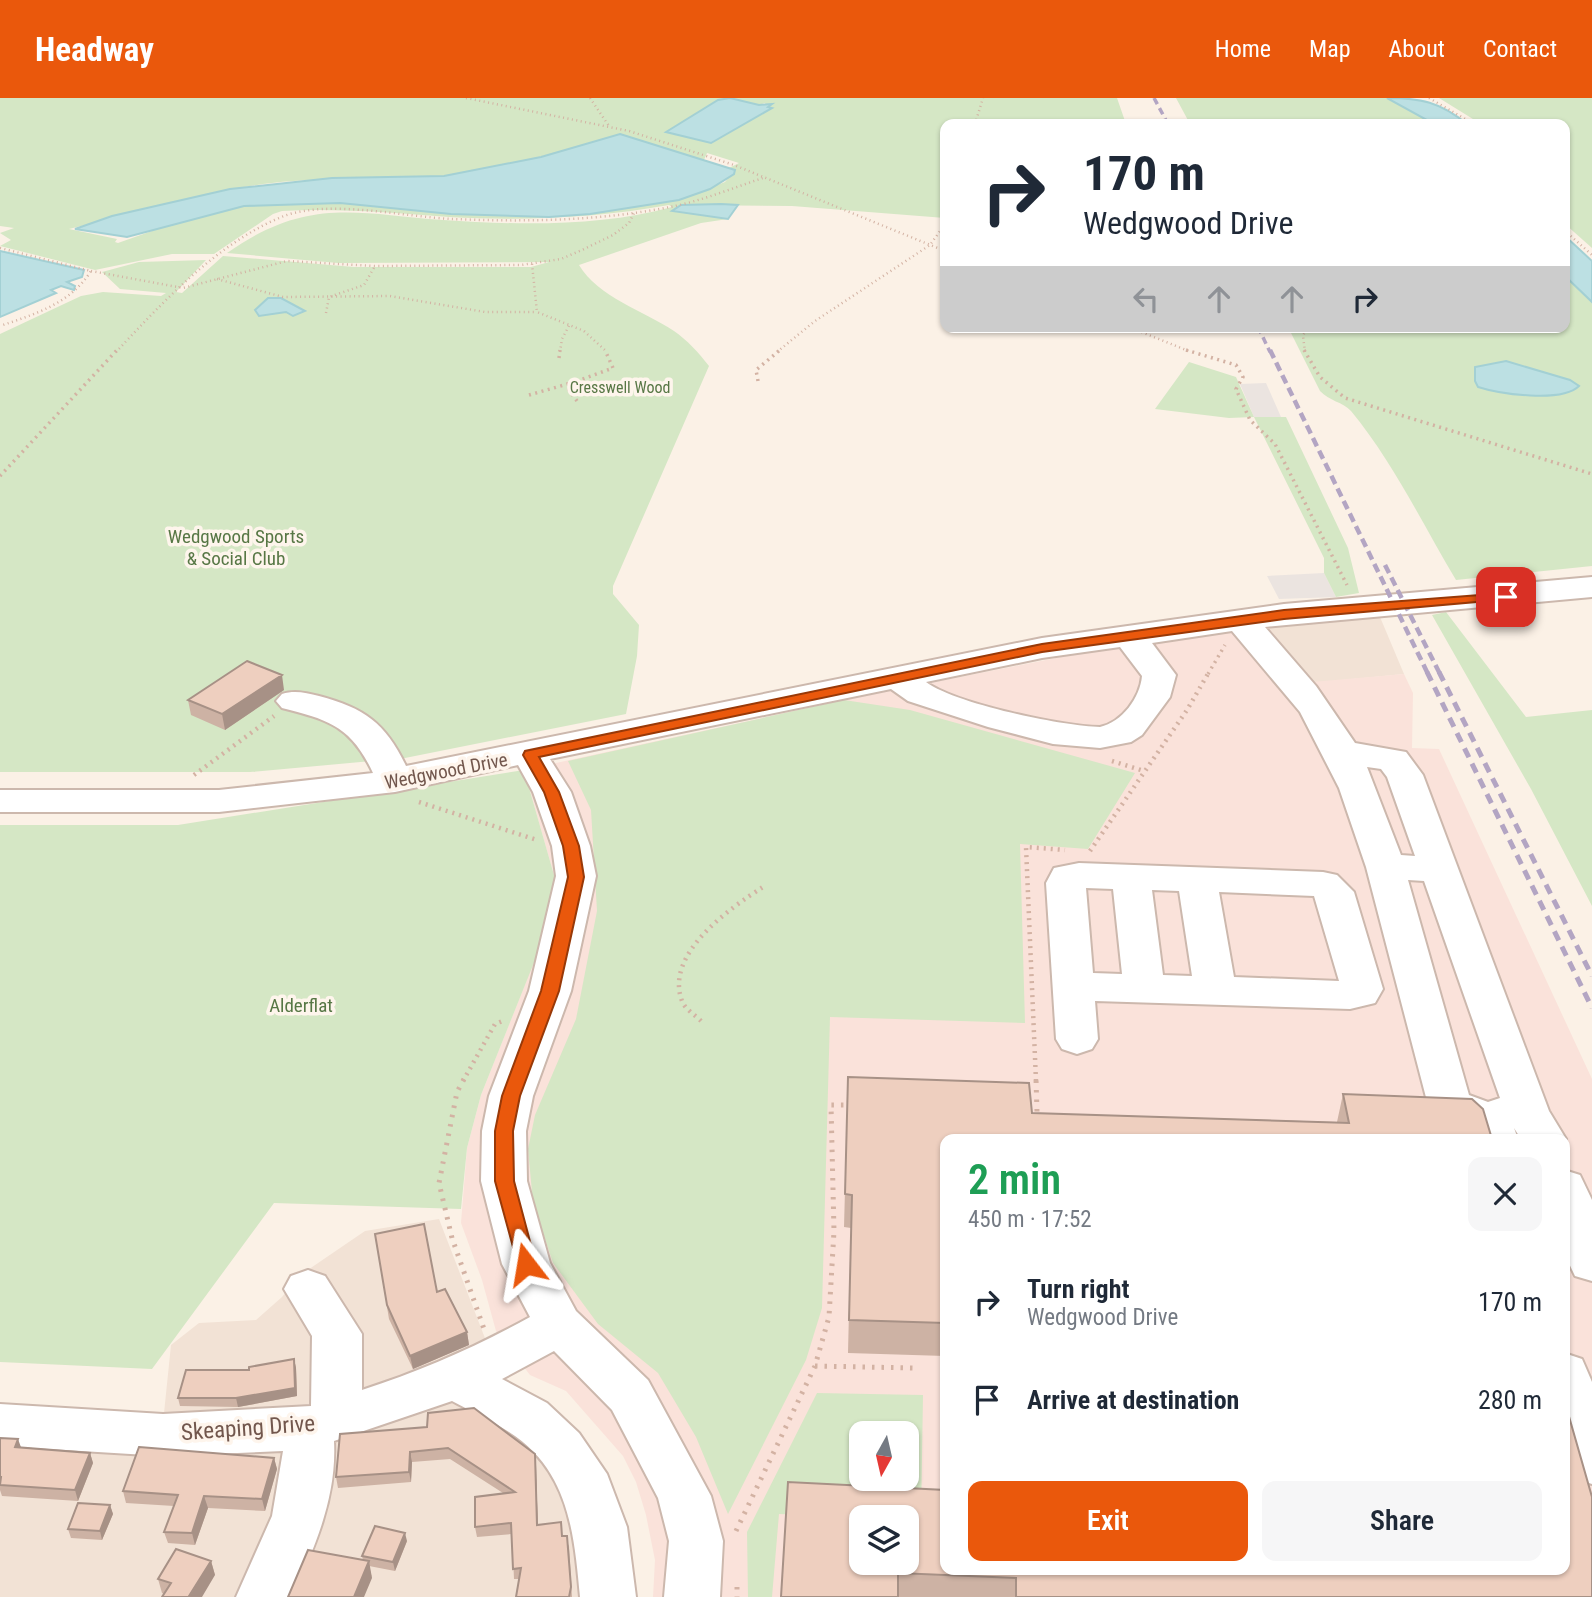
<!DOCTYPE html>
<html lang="en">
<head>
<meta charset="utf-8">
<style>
  body { margin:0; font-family:"Roboto Condensed",sans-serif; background:#f6f6f7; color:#1f2937; height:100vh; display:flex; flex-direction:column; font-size:26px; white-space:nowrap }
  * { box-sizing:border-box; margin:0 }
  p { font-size:23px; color:#747a83 }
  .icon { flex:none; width:38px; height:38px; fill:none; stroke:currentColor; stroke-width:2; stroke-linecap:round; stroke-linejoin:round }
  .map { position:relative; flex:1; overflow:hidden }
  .drawer { position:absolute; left:940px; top:1036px; width:630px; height:441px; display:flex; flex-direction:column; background:#fff; border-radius:14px; box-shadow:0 2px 5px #0004 }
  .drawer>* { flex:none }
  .top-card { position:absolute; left:940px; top:21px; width:630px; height:214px; border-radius:14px; box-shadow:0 2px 5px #0004; background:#fff; color:#1f2937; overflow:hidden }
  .needle { width:46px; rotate:188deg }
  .controls { position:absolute; left:849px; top:1323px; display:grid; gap:14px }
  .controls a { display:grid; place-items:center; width:70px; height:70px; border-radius:14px; background:#fff; box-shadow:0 2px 5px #0004; font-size:35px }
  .pin { position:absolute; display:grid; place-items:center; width:60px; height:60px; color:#fff; margin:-30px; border-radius:14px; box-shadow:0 4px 10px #0006 }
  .me { position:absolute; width:77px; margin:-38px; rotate:346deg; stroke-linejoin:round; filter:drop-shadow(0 0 5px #0008) }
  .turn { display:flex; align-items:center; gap:24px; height:147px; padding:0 28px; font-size:32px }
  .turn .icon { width:91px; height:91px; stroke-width:2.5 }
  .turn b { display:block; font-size:49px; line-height:60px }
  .lanes { display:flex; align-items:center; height:66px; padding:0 28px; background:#0003; justify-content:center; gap:35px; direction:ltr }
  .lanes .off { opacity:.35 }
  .round { display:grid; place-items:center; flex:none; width:74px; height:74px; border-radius:14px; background:#f6f6f7 }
  .summary { display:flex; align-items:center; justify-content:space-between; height:119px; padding:0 28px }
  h1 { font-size:42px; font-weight:600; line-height:52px; color:#1e9e55 }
  .action { display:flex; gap:14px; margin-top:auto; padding:14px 28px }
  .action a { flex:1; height:80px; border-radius:14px; background:#ea580c; color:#fff; font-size:28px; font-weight:600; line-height:80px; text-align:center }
  .action a+a { background:#f6f6f7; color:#1f2937 }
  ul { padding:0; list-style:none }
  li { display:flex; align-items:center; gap:21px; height:98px; padding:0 28px }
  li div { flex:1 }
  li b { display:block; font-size:26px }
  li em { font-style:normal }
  header { display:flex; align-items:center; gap:42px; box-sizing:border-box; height:98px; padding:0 35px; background:#ea580c; color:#fff }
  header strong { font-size:33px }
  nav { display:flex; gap:38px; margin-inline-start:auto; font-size:24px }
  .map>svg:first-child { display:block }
  .residential { fill:#f2e2d5 }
  .commercial { fill:#fae2da; fill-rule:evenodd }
  .industrial { fill:#ebe4e0 }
  .green { fill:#d5e7c5; fill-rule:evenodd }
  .water { fill:#bce0e3; stroke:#a3d0d4; stroke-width:2 }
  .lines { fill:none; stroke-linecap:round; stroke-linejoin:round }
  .minor-casing { stroke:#ccb8ad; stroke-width:4 }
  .path-far3 { stroke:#d3b2a3; stroke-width:2.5; stroke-dasharray:1 3.5; stroke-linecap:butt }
  .path-far2 { stroke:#d3b2a3; stroke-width:3.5; stroke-dasharray:2 4.5; stroke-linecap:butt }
  .path-far1 { stroke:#d3b2a3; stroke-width:4.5; stroke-dasharray:2 5; stroke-linecap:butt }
  .path { stroke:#d3b2a3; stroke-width:5; stroke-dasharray:2.5 7; stroke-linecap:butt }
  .minor { fill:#fff; fill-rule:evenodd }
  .rail-far2 { stroke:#b3a5c3; stroke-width:3.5; stroke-dasharray:7 4.5; stroke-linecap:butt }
  .rail-far1 { stroke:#b3a5c3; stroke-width:4.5; stroke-dasharray:9 5; stroke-linecap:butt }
  .rail { stroke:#b3a5c3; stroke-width:5; stroke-dasharray:10 7; stroke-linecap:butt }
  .wall { fill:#cdb2a4 }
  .shaded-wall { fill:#a79186 }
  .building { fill:#eecfbf; stroke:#a79186; stroke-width:2; fill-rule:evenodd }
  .route { fill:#ea580c; stroke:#983908; stroke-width:2 }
  .labels { text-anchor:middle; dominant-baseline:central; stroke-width:7; stroke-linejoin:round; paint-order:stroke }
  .far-park-label { font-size:16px; fill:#577745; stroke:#fef5ec }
  .park-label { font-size:19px; fill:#577745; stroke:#fef5ec }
  .street-label { font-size:19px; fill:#72574d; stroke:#fef5ec }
  .near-street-label { font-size:23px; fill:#72574d; stroke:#fef5ec }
</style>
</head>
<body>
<header>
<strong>Headway</strong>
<nav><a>Home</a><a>Map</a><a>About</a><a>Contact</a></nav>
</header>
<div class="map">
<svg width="1592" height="1499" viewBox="0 0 1592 1499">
  <rect width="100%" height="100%" fill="#fbf1e6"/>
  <path class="residential" d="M1380,519L1404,576L1312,585L1268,529Z
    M439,1121L498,1274L438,1299L501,1326L537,1353L570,1403L593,1499H0V1341L160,1354L171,1247L199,1225L256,1222L282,1199L299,1178L365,1133Z"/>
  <path class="commercial" d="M1268,529L1312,584L1404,576L1413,595L1412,650L1439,651L1592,981V1499H653L655,1462L646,1417L636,1384L623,1358L566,1293L530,1277L496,1233L482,1182L461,1125L467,1050L481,997L526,884L554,777L524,672L844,602L1071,557ZM945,1041H1564V1472H945ZM861,1335H906V1381H861ZM861,1419H906V1465H861Z"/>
  <path class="industrial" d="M1266,285L1281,319H1254L1240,286Z
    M1324,475L1336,499L1279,501L1267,478Z"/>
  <path class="green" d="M0,0H727L673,29L767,10L765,5L759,7L730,0H1117L1126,26H945V120L792,108L681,107L672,113L728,121L701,125L579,167C598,199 644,213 674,233C687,242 699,255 709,268L613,488V496L639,527L637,558L626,616L405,660L250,674H0V236L81,198L103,194L161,198L166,195L120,191L102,174L139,164L206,162L176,194L182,195L223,158L354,169H531L549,164L338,165L227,155C307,99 353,115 443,122C517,127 600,129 672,109L669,107C596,120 523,123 449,119C392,115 339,110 282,113L273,116L214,156H172L95,172L0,148L11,142L0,135L14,130L0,128ZM620,36L704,62L707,55L739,65L729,70L735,72L725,84L679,102L590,116L549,119L451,116L341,105L244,108L183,122L118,145L115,144L117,141L69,131C137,115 203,93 272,85C329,78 386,85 443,78C503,71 562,53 620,36Z
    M1176,0H1387L1434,26H1190Z
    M1439,0H1592V150L1565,126L1564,26H1481Z
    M1565,178L1592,204V468L1456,482C1422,425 1393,364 1351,313C1343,304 1329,303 1320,293L1288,229H1564Z
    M1189,264L1236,279L1254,319H1286L1348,450L1359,495L1336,499L1324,475V460L1254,319L1229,320L1155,311Z
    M1446,514L1526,619L1592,612V808L1531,691L1432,517Z
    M844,602L910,612L1135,675L1088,751L1020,746L1025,925L830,919L822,1210L806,1262L728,1416L696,1339L658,1275L598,1226L553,1165L533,1105L528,1051L535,1017L576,921L597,813L591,712L568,663Z
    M524,672L554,777V799L547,832L481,997L467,1050L461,1111L274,1105L152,1271L0,1264V727H178Z
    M817,1295L923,1297L921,1422L779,1416L772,1499H748L747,1434ZM861,1335H906V1381H861Z"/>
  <path class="water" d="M730,0L759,7L772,6L768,9L772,10L711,45L666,34L718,2Z
    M1387,0C1421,0 1440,4 1467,26H1434Z
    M620,36L735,72L734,76L710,91L679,102L590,116L549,119L451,116L340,105L244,108L127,139L75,131L112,118L230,91L332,80L444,78L541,59Z
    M721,106L738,107L728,121L672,113L681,107Z
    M1565,138L1592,163V204L1565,178Z
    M0,153L84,172L82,179L67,184L75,188L74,192L61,188L51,192L56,195L0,219Z
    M268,200H281L305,213L293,218L286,214L259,218L255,212Z
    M1506,263L1570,282L1579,288C1562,305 1500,296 1478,289L1475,283V269Z"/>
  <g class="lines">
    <g class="minor-casing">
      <path id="minor" d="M1592,479V499L1265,529L1316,588L1355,645L1406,654L1423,677L1549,1013L1566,1041L1564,1043L1521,1041L1514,1030L1518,1041H1474C1462,1023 1438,1025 1428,1007L1366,769L1339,690L1300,614L1232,533L1152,545L1176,577L1170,599L1142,637L1131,644L1100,650L1053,646L988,629L908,603L891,591L550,661L571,694L590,748L596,778L571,893L533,998L526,1033L527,1083L550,1165L576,1213L648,1282L711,1398L723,1443L720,1499H664L669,1443L658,1400L612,1312L554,1253L502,1281L547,1305L579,1335L607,1376L627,1429L636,1499H580C574,1435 569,1372 509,1334C491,1322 471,1313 452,1303L334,1343C337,1399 315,1449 292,1499H236L272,1418L283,1353L163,1358L0,1348V1306L163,1316L311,1308L312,1238L284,1191L291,1178L308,1172L325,1178L362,1236V1292C421,1273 476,1249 530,1219L502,1166L481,1083L482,1033L489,998L529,893L556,778L552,748L533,694L518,667L395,694L219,714H0V692H219L373,675C351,628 329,622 282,610L276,603L282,596C295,592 306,595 319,598C365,610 386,626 406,668L1042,540L1284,506ZM1120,549L1142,578C1140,600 1122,624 1100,629C1062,628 956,606 926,584L1042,560ZM1367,669L1381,671L1387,679L1415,758L1401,757ZM1408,782L1424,783L1500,1000L1488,1004L1469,997Z
        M1079,765L1323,774L1337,777L1354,794L1383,891L1375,905L1350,911L1095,903L1098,941L1092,951L1077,956L1062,951L1056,941L1046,785L1054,770ZM1086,790L1113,791L1122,876L1093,875ZM1152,792L1179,793L1192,878L1163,877ZM1219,794L1314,798L1339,883L1234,879Z
        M1564,1072L1580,1077L1592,1102V1183L1575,1178L1564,1155Z
        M1564,1255L1582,1261L1592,1284V1386L1573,1380L1564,1360Z"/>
    </g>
    <path class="path-far3" d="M466,0L629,33L734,67L945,153
      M590,0L609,28
      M1429,0L1474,26
      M975,26L983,0
      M1564,132L1592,157
      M0,150L91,173C70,206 35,216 0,228
      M532,166L537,214L584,233L607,254
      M91,173L183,190L287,163L375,168L521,167L561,161L582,152L613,137L629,125L634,115
      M217,181L283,199L390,198L485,214H537
      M326,215L329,199L364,187L375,168
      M1129,229L1191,254
      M116,254C163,204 218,144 284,118C330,101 404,119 453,121C525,124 599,123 670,109C702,103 735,89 766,79
      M560,254L562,241L570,226
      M777,254L815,223L930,147L945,126
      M1305,254L1303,238L1307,229"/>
    <path class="path-far2" d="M1186,252L1236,267L1243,279L1236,291L1250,322L1275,346L1347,487
      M1304,252L1320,279L1345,300L1592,376
      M559,260L560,252
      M758,283L756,272L780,252
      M529,297L571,285
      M577,303L569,292L572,285L613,270L605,252
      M0,378L117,252
      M1208,576L1225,547"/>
    <path class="path-far1" d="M1112,663L1144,673
      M194,677L274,618
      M419,704L537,742
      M1090,753L1187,612L1209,574
      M701,923C695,917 685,911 682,903C664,856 730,810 763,789
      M463,983L495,926L505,922
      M1036,983L1026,749L1065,752"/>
    <path class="path" d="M464,981L457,994L439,1085L452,1140L484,1231
      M1028,1014H1037L1036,981
      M815,1268L915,1270
      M736,1433L815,1268L829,1219L834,1133L831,1007H852
      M737,1489V1499"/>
    <use href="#minor" class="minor"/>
    <path class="rail-far2" d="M1154,0L1168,26
      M1258,229L1270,254"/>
    <path class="rail-far1" d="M1270,252L1428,576
      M1385,467L1440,576"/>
    <path class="rail" d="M1427,574L1592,910
      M1439,574L1592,878"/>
  </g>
  <path class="wall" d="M284,592L225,632L191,617L188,602Z
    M848,979L1032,1015L1337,1024L1343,996L1492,1041H945V1258L848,1255L851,1130L844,1129Z
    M375,1136L437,1194L467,1234L469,1247L413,1271L389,1221Z
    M294,1261L296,1270L297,1298L238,1309L180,1308L178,1300L249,1272Z
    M340,1336L535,1356L538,1427L563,1438L569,1448L572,1499H516L519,1481H514L512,1436L477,1439L475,1429L503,1395L450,1361L412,1364L411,1384L338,1390L336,1379Z
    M0,1340L21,1349L90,1355L93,1365L78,1403L2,1398L0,1392Z
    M274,1360L277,1371L265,1413L208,1410L195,1447L168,1445L164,1434L174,1408L126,1405L123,1393Z
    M945,1392L1592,1499H781Z
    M110,1407L113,1416L102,1442L71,1440L68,1431Z
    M407,1443L395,1473L369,1468L372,1480L363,1462L362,1458Z
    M211,1463L215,1477L164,1496L162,1495L158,1481Z"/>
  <path class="shaded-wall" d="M282,577L284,592L225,632L222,616Z
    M467,1234L469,1247L413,1271L410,1258Z
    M294,1261L296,1270L297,1298L238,1309L236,1300Z
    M18,1341L22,1352L15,1349Z
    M410,1354L412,1364L411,1384L409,1374Z
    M90,1355L93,1365L78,1403L75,1392Z
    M535,1356L536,1367L538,1437L537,1427Z
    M274,1360L277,1371L265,1413L262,1401Z
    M204,1398L208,1410L195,1447L192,1435Z
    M110,1407L113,1416L102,1442L100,1433Z
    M405,1435L407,1443L395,1473L393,1464Z
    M211,1463L215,1477L202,1499H189Z
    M369,1463L372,1480L364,1499H354Z"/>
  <path class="building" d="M247,563L282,577L222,616L188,602Z
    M848,979L1029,985L1032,1015L1349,1025L1343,996L1472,1001L1483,1011L1492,1041H945V1225L849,1222L852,1097L845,1096Z
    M424,1126L437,1194L445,1191L467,1234L410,1258L387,1207L375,1136Z
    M294,1261L295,1290L236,1300H178L186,1272H249V1269Z
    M1564,1301L1592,1399V1499H1016V1480L898,1475V1499H781L788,1384L945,1392V1472H1564ZM861,1419H906V1465H861Z
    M474,1310L535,1356L537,1427L561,1424L562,1438H567L571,1489L569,1499H516L521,1470L513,1471L511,1425L475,1429V1399L515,1394L448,1350L410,1354L409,1374L336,1379L340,1336L427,1329L428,1315Z
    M0,1340L18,1341L15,1349L90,1355L75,1392L0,1387L1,1379H0Z
    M139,1349L274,1360L262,1401L204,1398L192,1435L164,1434L178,1397L123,1393Z
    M78,1405L110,1407L100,1433L68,1431Z
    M375,1428L405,1435L393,1464L362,1458Z
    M176,1451L211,1463L189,1498L191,1499H162L171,1485L158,1481Z
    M308,1452L369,1463L354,1499H288Z"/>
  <path class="route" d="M1506,495L1510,496V501L1284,521L1042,554L539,659L559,694L579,748L584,779L559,893L520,998L513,1033L514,1083L536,1166L533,1171H519L495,1083V1033L502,998L541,893L568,779L563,748L544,694L523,657L525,653L1042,546L1284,512Z"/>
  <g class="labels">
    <g class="far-park-label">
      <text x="620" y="289">Cresswell Wood</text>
    </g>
    <g class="park-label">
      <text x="236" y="438">Wedgwood Sports<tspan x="236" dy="22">&amp; Social Club</tspan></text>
      <text x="301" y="907">Alderflat</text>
    </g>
    <g class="street-label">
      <text transform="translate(446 673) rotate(-11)">Wedgwood Drive</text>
    </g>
    <g class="near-street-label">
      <text transform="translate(248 1330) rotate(-4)">Skeaping Drive</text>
    </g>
  </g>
</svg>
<div class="controls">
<a><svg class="needle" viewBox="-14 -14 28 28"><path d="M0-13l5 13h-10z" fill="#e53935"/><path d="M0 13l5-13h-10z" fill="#747a83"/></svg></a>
<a><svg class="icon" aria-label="layers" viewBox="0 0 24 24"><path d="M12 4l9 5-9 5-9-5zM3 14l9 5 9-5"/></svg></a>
</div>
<div class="pin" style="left:1506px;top:499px;background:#d93025"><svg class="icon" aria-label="arrive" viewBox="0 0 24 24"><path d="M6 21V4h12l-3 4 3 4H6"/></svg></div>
<svg class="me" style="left:526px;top:1166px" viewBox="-20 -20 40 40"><path d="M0-17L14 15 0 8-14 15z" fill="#ea580c" stroke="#fff" stroke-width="4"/></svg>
<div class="top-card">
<div class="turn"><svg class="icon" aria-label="right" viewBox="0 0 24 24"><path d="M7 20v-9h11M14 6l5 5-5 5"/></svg><div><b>170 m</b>Wedgwood Drive</div></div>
<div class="lanes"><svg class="icon off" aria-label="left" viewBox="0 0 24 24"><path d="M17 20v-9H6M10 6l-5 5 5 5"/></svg><svg class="icon off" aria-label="ahead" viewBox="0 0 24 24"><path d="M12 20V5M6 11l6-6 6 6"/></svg><svg class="icon off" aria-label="ahead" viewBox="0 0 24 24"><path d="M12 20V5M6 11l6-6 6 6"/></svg><svg class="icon" aria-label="right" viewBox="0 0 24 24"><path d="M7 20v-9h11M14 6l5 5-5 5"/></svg></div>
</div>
<section class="drawer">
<div class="summary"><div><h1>2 min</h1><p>450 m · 17:52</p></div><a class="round"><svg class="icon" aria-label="close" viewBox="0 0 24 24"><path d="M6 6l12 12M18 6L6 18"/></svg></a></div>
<ul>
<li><svg class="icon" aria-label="right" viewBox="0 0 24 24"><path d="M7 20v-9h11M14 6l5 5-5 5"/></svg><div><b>Turn right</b><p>Wedgwood Drive</p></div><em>170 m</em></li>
<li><svg class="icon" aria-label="arrive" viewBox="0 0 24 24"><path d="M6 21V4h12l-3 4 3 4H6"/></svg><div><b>Arrive at destination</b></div><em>280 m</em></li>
</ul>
<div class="action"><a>Exit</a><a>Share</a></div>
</section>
</div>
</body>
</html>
